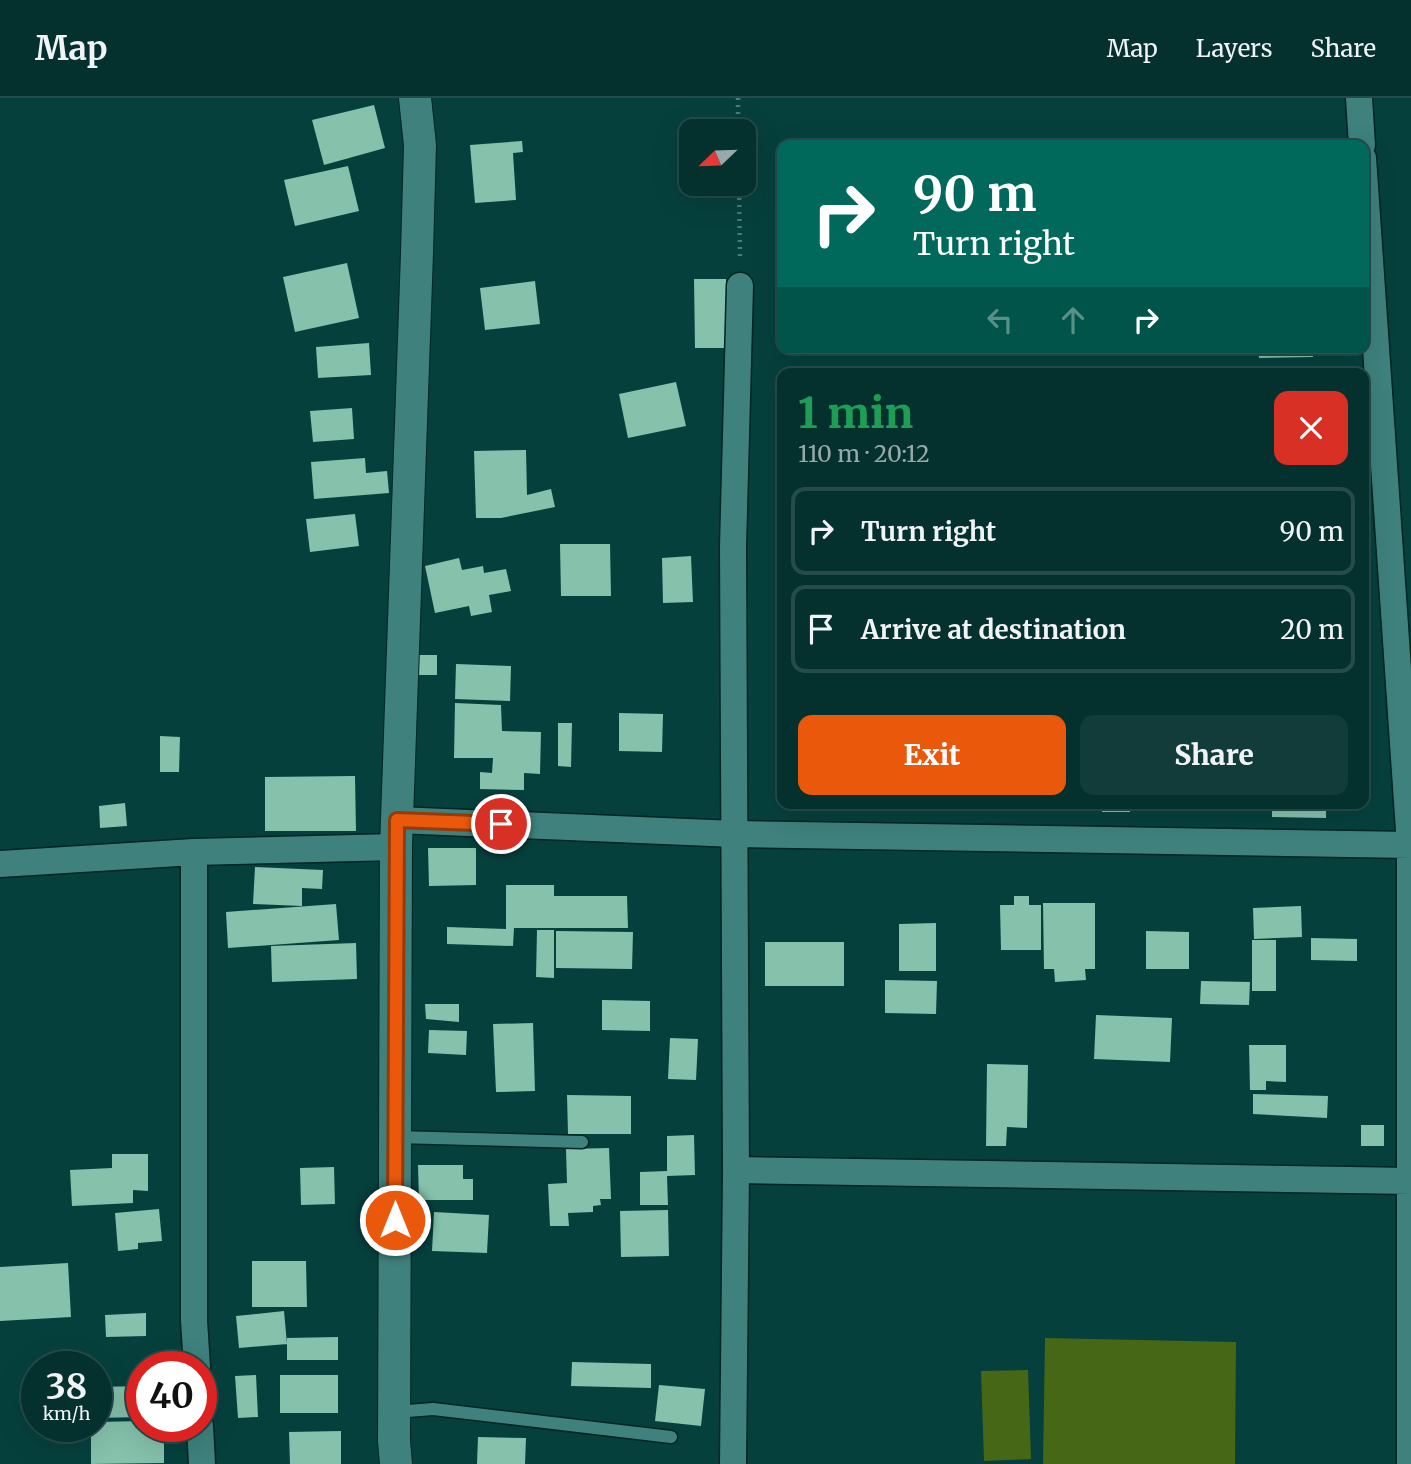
<!DOCTYPE html>
<html lang="en">
<head>
<meta charset="utf-8">
<style>
  body { margin:0; font-family:Merriweather,serif; background:#123c3a; color:#f1f3f6; height:100vh; display:flex; flex-direction:column; font-size:26px; white-space:nowrap }
  * { box-sizing:border-box; margin:0 }
  p { font-size:23px; color:#97a9aa }
  .icon { flex:none; width:38px; height:38px; fill:none; stroke:currentColor; stroke-width:2; stroke-linecap:round; stroke-linejoin:round }
  .map { position:relative; flex:1; overflow:hidden }
  .sheet { position:absolute; left:777px; top:270px; width:592px; height:441px; display:flex; flex-direction:column; background:#04302e; border-radius:14px; box-shadow:0 7px 28px #0002,0 0 0 2px #254b4a }
  .sheet>* { flex:none }
  .banner { position:absolute; left:777px; top:42px; width:592px; height:214px; border-radius:14px; box-shadow:0 7px 28px #0002,0 0 0 2px #254b4a; background:#00695c; color:#fff; overflow:hidden }
  .needle { width:46px; rotate:247deg }
  .buttons { position:absolute; left:679px; top:21px; display:grid; gap:14px }
  .buttons a { display:grid; place-items:center; width:77px; height:77px; border-radius:14px; background:#04302e; box-shadow:0 7px 28px #0002,0 0 0 2px #254b4a; font-size:35px }
  .speed { position:absolute; left:21px; top:1253px; display:flex; gap:14px; font-size:35px; font-weight:700; text-align:center }
  .speed>* { display:grid; place-content:center; width:91px; height:91px; border-radius:50%; background:#04302e; box-shadow:0 7px 28px #0002,0 0 0 2px #254b4a; line-height:1 }
  .speed small { font-size:18px; font-weight:400 }
  .speed .limit { border:10px solid #d22; background:#fff; color:#111 }
  .pin { position:absolute; display:grid; place-items:center; width:60px; height:60px; color:#fff; margin:-30px; border:4px solid #fff; border-radius:50%; box-shadow:0 2px 7px #0007 }
  .me { position:absolute; width:77px; margin:-38px; rotate:0deg; stroke-linejoin:round; filter:drop-shadow(0 0 5px #0008) }
  .turn { display:flex; align-items:center; gap:24px; height:147px; padding:0 21px; font-size:32px }
  .turn .icon { width:91px; height:91px; stroke-width:2.5 }
  .turn b { display:block; font-size:49px; line-height:60px }
  .lanes { display:flex; align-items:center; height:66px; padding:0 21px; background:#0003; justify-content:center; gap:35px; direction:ltr }
  .lanes .off { opacity:.35 }
  .round { display:grid; place-items:center; flex:none; width:74px; height:74px; border-radius:14px; background:#123c3a }
  .summary { display:flex; align-items:center; justify-content:space-between; height:119px; padding:0 21px }
  h1 { font-size:42px; font-weight:800; line-height:52px; color:#1e9e55 }
  .button { display:flex; gap:14px; margin-top:auto; padding:14px 21px }
  .button a { flex:1; height:80px; border-radius:14px; background:#ea580c; color:#fff; font-size:28px; font-weight:800; line-height:80px; text-align:center }
  .button a+a { background:#123c3a; color:#f1f3f6 }
  ul { padding:0; list-style:none }
  li { display:flex; align-items:center; gap:21px; height:88px; margin:0 14px 10px; padding:0 7px; border:4px solid #254b4a; border-radius:14px }
  li div { flex:1 }
  li b { display:block; font-size:26px }
  li em { font-style:normal }
  header { display:flex; align-items:center; gap:42px; box-sizing:border-box; height:98px; padding:0 35px; background:#04302e; border-bottom:2px solid #254b4a }
  header strong { font-size:33px }
  nav { display:flex; gap:38px; margin-inline-start:auto; font-size:24px }
  .map>svg:first-child { display:block }
  .green { fill:#456716 }
  .building { fill:#85c1ab }
  .lines { fill:none; stroke-linecap:round; stroke-linejoin:round }
  .service-casing { stroke:#002423; stroke-width:15 }
  .minor-casing { stroke:#002423; stroke-width:29 }
  .tertiary-casing { stroke:#002423; stroke-width:34 }
  .path { stroke:#497b78; stroke-width:4.5; stroke-dasharray:2 5; stroke-linecap:butt }
  .service { stroke:#3e817d; stroke-width:12 }
  .minor { stroke:#3e817d; stroke-width:26 }
  .tertiary { stroke:#3e817d; stroke-width:32 }
  .route-casing { stroke:#983908; stroke-width:18 }
  .route { stroke:#ea580c; stroke-width:12 }
</style>
</head>
<body>
<header>
<strong>Map</strong>
<nav><a>Map</a><a>Layers</a><a>Share</a></nav>
</header>
<div class="map">
<svg width="1411" height="1366" viewBox="0 0 1411 1366">
  <rect width="100%" height="100%" fill="#06403d"/>
  <path class="green" d="M1045,1240L1236,1244L1235,1366H1043Z
    M1028,1272L1031,1361L984,1363L981,1273Z"/>
  <path class="building" d="M374,7L385,50L324,67L312,22Z
    M522,43L523,54L513,55L516,102L475,105L470,47Z
    M348,68L359,113L295,128L284,82Z
    M347,165L359,220L295,234L283,179Z
    M694,181H726V250H695Z
    M535,183L540,226L485,232L480,190Z
    M369,245L371,277L318,280L316,249Z
    M1258,250H1313V259L1259,260Z
    M676,284L686,328L628,340L619,296Z
    M352,310L354,341L313,344L310,313Z
    M526,352L527,397L551,391L555,409L501,420H476L474,353Z
    M365,360L366,375L387,373L389,395L314,401L311,364Z
    M355,416L359,448L310,454L306,421Z
    M560,446H610L611,498H561Z
    M691,458L693,504L663,505L662,460Z
    M459,460L462,472L483,468L484,475L506,471L511,493L489,497L492,514L471,518L469,508L435,515L425,468Z
    M419,557H437V577H419Z
    M456,566L511,568L510,603L455,601Z
    M455,605L501,607L502,633L541,634L540,676L524,675V692L480,691V674L492,675L493,660H454Z
    M619,615L663,616L662,654L619,653Z
    M558,625H572L571,669L558,668Z
    M160,638L180,639L179,674H160Z
    M355,678L356,733H265V679Z
    M125,705L127,728L100,730L99,708Z
    M1102,705H1130V714H1102Z
    M1272,705H1326V720L1272,719Z
    M428,750H476V787L429,788Z
    M255,769L323,772L322,791L302,790V808L253,806Z
    M506,787H554V798H627L628,830H514L513,848L447,846V829L506,831Z
    M1014,798H1029V807H1041V852H1001L1000,807H1014Z
    M1043,805H1095V871H1085L1086,882L1055,884L1054,871H1044Z
    M336,806L339,842L228,850L226,814Z
    M1301,808L1302,839L1254,841L1253,810Z
    M936,825V873H899V826Z
    M537,832H554V880L536,879Z
    M556,833L633,834L632,871L556,870Z
    M1146,833L1189,834V871H1146Z
    M1311,840L1357,841V863L1311,862Z
    M1252,842H1276V893H1252Z
    M765,844H844V888H765Z
    M356,845L357,881L272,884L271,848Z
    M885,882L937,883L936,916L885,915Z
    M1201,883L1250,884L1249,907L1200,906Z
    M602,902L650,903V933L602,932Z
    M425,906H459V924L426,921Z
    M1096,917L1172,920L1170,964L1094,961Z
    M533,925L535,993L496,994L493,926Z
    M429,932L467,933L466,957L428,955Z
    M670,940L698,941L696,982L668,981Z
    M1249,947H1286V984L1266,983V992H1250Z
    M987,966L1028,967L1027,1030L1007,1029L1006,1048H986Z
    M1253,996L1328,998L1327,1020L1253,1016Z
    M567,997L631,998V1036H568Z
    M1361,1027H1384V1048H1361Z
    M694,1037L695,1077L667,1078L668,1107H640V1074L667,1073V1038Z
    M609,1050L611,1101H600L601,1107L593,1108V1114L568,1115L569,1128H550L548,1086L567,1085L566,1051Z
    M112,1056H148V1093L133,1092V1105L72,1108L70,1072L112,1070Z
    M418,1067H463V1081H473V1102H419Z
    M334,1069L335,1106L301,1107L300,1070Z
    M159,1111L162,1143L138,1145V1151L118,1153L115,1115Z
    M668,1112L669,1158L621,1159L620,1113Z
    M434,1114L489,1117L487,1155L432,1153Z
    M252,1163H306L307,1209H252Z
    M68,1165L71,1219L0,1223V1169Z
    M284,1213L287,1246L239,1250L236,1218Z
    M146,1215V1238L106,1239L105,1217Z
    M338,1239V1262H287V1240Z
    M572,1264L651,1266V1290L571,1288Z
    M256,1277L258,1319L238,1320L235,1278Z
    M280,1277H338V1315H280Z
    M659,1287L705,1291L701,1328L655,1323Z
    M142,1288V1319L96,1320V1289Z
    M142,1323V1328H164V1365L91,1366V1328H96V1324Z
    M341,1333V1366H290L289,1334Z
    M478,1339L526,1340L525,1366H477Z"/>
  <g class="lines">
    <g class="service-casing">
      <path id="service" d="M395,1039L582,1044
        M395,1314L433,1311L671,1339"/>
    </g>
    <g class="minor-casing">
      <path id="minor" d="M1359,0L1362,47
        M1363,60L1410,747V1366
        M397,722L735,736L1411,747
        M194,754V1222L197,1269
        M0,766L194,754L396,749
        M736,1072L1411,1083
        M200,1328L202,1366
        M733,1366L736,1072L733,449L740,188"/>
    </g>
    <g class="tertiary-casing">
      <path id="tertiary" d="M396,1366L394,1343L396,749L417,155L420,47L415,0"/>
    </g>
    <path class="path" d="M738,0V33
      M739,86L740,162"/>
    <use href="#service" class="service"/>
    <use href="#minor" class="minor"/>
    <use href="#tertiary" class="tertiary"/>
  </g>
  <g class="lines">
    <g class="route-casing">
      <path id="route" d="M395,1122L397,722L501,726"/>
    </g>
    <use href="#route" class="route"/>
  </g>
</svg>
<div class="buttons">
<a><svg class="needle" viewBox="-14 -14 28 28"><path d="M0-13l5 13h-10z" fill="#e53935"/><path d="M0 13l5-13h-10z" fill="#97a9aa"/></svg></a>
</div>
<div class="speed"><div>38<small>km/h</small></div><div class="limit">40</div></div>
<div class="pin" style="left:501px;top:726px;background:#d93025"><svg class="icon" aria-label="arrive" viewBox="0 0 24 24"><path d="M6 21V4h12l-3 4 3 4H6"/></svg></div>
<svg class="me" style="left:395px;top:1122px" viewBox="-20 -20 40 40"><circle r="17" fill="#ea580c" stroke="#fff" stroke-width="3"/><path d="M0-11L8 9 0 5-8 9z" fill="#fff"/></svg>
<div class="banner">
<div class="turn"><svg class="icon" aria-label="right" viewBox="0 0 24 24"><path d="M7 20v-9h11M14 6l5 5-5 5"/></svg><div><b>90 m</b>Turn right</div></div>
<div class="lanes"><svg class="icon off" aria-label="left" viewBox="0 0 24 24"><path d="M17 20v-9H6M10 6l-5 5 5 5"/></svg><svg class="icon off" aria-label="ahead" viewBox="0 0 24 24"><path d="M12 20V5M6 11l6-6 6 6"/></svg><svg class="icon" aria-label="right" viewBox="0 0 24 24"><path d="M7 20v-9h11M14 6l5 5-5 5"/></svg></div>
</div>
<section class="sheet">
<div class="summary"><div><h1>1 min</h1><p>110 m · 20:12</p></div><a class="round" style="background:#d93025;color:#fff"><svg class="icon" aria-label="close" viewBox="0 0 24 24"><path d="M6 6l12 12M18 6L6 18"/></svg></a></div>
<ul>
<li><svg class="icon" aria-label="right" viewBox="0 0 24 24"><path d="M7 20v-9h11M14 6l5 5-5 5"/></svg><div><b>Turn right</b></div><em>90 m</em></li>
<li><svg class="icon" aria-label="arrive" viewBox="0 0 24 24"><path d="M6 21V4h12l-3 4 3 4H6"/></svg><div><b>Arrive at destination</b></div><em>20 m</em></li>
</ul>
<div class="button"><a>Exit</a><a>Share</a></div>
</section>
</div>
</body>
</html>
